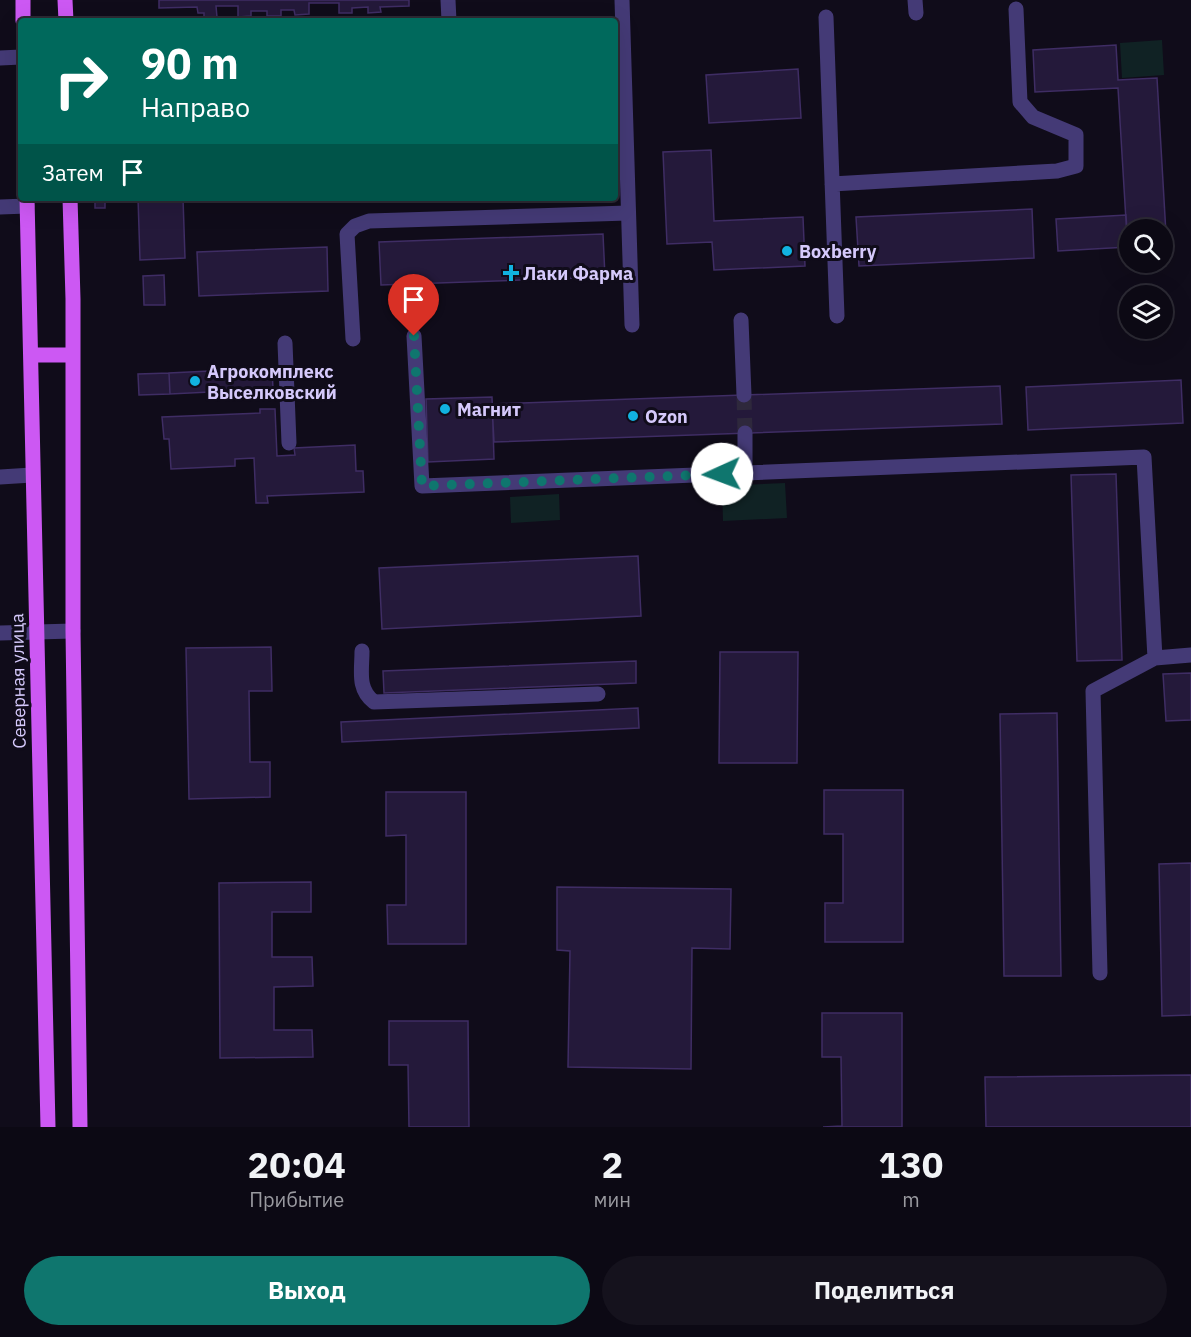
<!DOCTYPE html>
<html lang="ru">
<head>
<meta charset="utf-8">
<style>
  body { margin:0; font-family:"IBM Plex Sans",sans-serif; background:#15121d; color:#f1f3f6; height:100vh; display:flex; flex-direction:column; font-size:22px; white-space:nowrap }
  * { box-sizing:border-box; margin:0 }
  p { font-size:20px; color:#9a9aa0 }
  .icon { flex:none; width:33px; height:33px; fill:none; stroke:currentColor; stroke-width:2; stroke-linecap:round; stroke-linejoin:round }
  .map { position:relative; height:1127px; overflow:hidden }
  .drawer { display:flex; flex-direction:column; background:#0c0914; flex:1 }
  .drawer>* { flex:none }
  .banner { position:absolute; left:18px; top:18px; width:600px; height:183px; border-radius:6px; box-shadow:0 6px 24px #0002,0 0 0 2px #2c2a34; background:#00695c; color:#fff; overflow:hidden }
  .controls { position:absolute; left:1119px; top:219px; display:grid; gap:12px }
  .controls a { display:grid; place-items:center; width:54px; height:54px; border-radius:50%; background:#0c0914; box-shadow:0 6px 24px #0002,0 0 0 2px #2c2a34; font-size:30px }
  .pin { position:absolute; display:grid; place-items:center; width:51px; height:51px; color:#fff; margin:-62px -26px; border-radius:50% 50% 50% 0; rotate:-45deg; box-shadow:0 0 6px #0007 }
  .pin .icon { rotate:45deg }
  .me { position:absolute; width:66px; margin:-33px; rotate:268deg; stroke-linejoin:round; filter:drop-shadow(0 0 4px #0008) }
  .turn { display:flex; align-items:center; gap:21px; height:126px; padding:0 24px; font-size:27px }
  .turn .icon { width:78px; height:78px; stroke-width:2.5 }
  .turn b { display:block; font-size:42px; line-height:51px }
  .then { display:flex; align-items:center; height:57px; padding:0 24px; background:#0003; gap:12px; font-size:22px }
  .eta { display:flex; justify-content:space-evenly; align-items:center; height:102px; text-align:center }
  .eta b { font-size:36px; font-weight:800; line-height:42px }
  .action { display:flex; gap:12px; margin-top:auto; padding:12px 24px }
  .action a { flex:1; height:69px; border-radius:36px; background:#0f766e; color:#fff; font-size:24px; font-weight:800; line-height:69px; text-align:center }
  .action a+a { background:#15121d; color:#f1f3f6 }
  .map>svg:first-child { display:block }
  .green { fill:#102224 }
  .building { fill:#24193a; stroke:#3f2d64; stroke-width:1.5 }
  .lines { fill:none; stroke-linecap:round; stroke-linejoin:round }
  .minor-tunnel { stroke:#2e283c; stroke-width:15; stroke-dasharray:15 8; stroke-linecap:butt }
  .minor { stroke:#443a76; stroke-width:15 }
  .major { stroke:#cc58f3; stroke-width:15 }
  .route { stroke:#0f766e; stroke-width:10; stroke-dasharray:0 18 }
  .poi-dot { fill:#11b2e0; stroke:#100c1a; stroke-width:2 }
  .labels { text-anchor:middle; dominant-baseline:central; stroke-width:6; stroke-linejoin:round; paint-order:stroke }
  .poi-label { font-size:18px; font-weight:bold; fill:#d5c9fb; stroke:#100c1a; text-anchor:start }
  .street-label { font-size:18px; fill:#d5c9fb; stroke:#100c1a }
</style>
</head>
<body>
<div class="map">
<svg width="1191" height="1127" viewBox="0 0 1191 1127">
  <rect width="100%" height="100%" fill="#100c1a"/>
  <path class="green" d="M1162,40L1164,75L1122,78L1120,43Z
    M785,483L787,518L723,521L722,486Z
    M559,494L560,520L511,523L510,497Z"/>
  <path class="building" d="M159,0H409V6L380,7L381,12L368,13V7L352,8V13H339V3H309V14L295,15L294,10H281V16H267V11H251V16L238,17V6H216L217,17L204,18V13H198L197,7L159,8Z
    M1116,45L1118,80L1157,78L1166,234L1162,235V230H1130V237H1127L1118,88L1035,92L1033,50Z
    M798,69L801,118L709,123L706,75Z
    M711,150L714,221L803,217L805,266L714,270L712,242L667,244L663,152Z
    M95,198H105V208H95Z
    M138,198H183L185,258L140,260Z
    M1032,209L1034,258L859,266L856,217Z
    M1126,215L1128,247L1058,251L1056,219Z
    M603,234L605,277L381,285L379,242Z
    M327,247L328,291L199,296L197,252Z
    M164,275L165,305H144L143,276Z
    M272,368L273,389L170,394L169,373Z
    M169,373L170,394L139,395L138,374Z
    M1181,380L1183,423L1028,430L1026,387Z
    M1000,386L1002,424L494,442L492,404Z
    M492,397L494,459L428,462L426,399Z
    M260,409H275L277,456L295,455L294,448L355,445L356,471H363L364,492L267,496L268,503H256L254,458L235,459V466L171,469L169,439H164L162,417L260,413Z
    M1116,474L1122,660L1077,661L1071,475Z
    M638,556L641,616L382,629L379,568Z
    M271,647L272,691H249L250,762H270V797L189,799L186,648Z
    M720,652H798L797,763H719Z
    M636,661V683L384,693L383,671Z
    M1191,673V720L1166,721L1163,674Z
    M638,708L639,728L342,742L341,722Z
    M1057,713L1061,976H1004L1000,714Z
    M824,790H903V942H825V903H843V834H824Z
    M386,792H466V944H388L387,905H406V835L386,836Z
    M1191,863V1015L1162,1016L1159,864Z
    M311,882V912H272V957H312L313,986L274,987V1030H312L313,1057L220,1058L219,883Z
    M557,887L731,889L730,949L692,948L691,1069L568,1067L570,951L557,950Z
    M822,1013H902V1127H823L842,1126L841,1057H822Z
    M389,1021H468L469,1127H409L408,1065H389Z
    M1191,1075V1127H986L985,1077Z"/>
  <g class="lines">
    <path class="minor-tunnel" d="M744,395L745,433"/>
    <path class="minor" d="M448,0L449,21
      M622,0L632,325
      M915,0L916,13
      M826,17L837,316
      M0,58L21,57
      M832,184L1057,171L1076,166V135L1033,117L1020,102L1016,9
      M0,207L27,206
      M741,320L744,395
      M414,336L422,486L1144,457L1155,658L1191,655
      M353,339L347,234L355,226L369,221L628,213
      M285,343L289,443
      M745,433V474
      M0,477L32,475
      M0,633L73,631
      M362,651C362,671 357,689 374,702L598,694
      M1100,973L1093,691L1155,658"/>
    <path class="major" d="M23,0V21
      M65,0L66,21
      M27,198L48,1127
      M70,198L73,299V631L80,1127
      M31,355H72"/>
  </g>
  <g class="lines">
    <path class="route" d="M414,336L422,486L722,474"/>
  </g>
  <g class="poi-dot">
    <circle cx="787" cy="251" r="6"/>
    <path d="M508 264h6v6h6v6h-6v6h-6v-6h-6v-6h6z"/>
    <circle cx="195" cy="381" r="6"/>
    <circle cx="445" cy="409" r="6"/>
    <circle cx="633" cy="416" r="6"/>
  </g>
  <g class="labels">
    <g class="poi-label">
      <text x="799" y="251">Boxberry</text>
      <text x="523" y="273">Лаки Фарма</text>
      <text x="207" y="371">Агрокомплекс<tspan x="207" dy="21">Выселковский</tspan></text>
      <text x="457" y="409">Магнит</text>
      <text x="645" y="416">Ozon</text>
    </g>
    <g class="street-label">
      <text transform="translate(18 681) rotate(-91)">Северная улица</text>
    </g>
  </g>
</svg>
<div class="controls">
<a><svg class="icon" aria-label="search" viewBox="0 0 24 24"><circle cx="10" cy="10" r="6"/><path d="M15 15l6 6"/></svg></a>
<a><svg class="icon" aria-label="layers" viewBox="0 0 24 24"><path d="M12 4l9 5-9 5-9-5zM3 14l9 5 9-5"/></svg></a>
</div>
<div class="pin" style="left:414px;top:336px;background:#d93025"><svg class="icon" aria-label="arrive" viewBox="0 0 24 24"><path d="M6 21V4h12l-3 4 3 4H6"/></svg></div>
<svg class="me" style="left:722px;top:474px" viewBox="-20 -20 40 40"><circle r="19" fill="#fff"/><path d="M0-13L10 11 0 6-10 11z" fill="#0f766e"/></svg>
<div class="banner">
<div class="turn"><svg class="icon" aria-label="right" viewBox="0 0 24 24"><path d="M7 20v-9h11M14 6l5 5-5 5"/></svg><div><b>90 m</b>Направо</div></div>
<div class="then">Затем<svg class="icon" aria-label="arrive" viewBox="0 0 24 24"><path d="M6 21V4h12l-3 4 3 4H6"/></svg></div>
</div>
</div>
<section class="drawer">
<div class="eta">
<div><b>20:04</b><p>Прибытие</p></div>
<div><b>2</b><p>мин</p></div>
<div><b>130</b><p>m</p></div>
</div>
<div class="action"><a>Выход</a><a>Поделиться</a></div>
</section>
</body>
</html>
